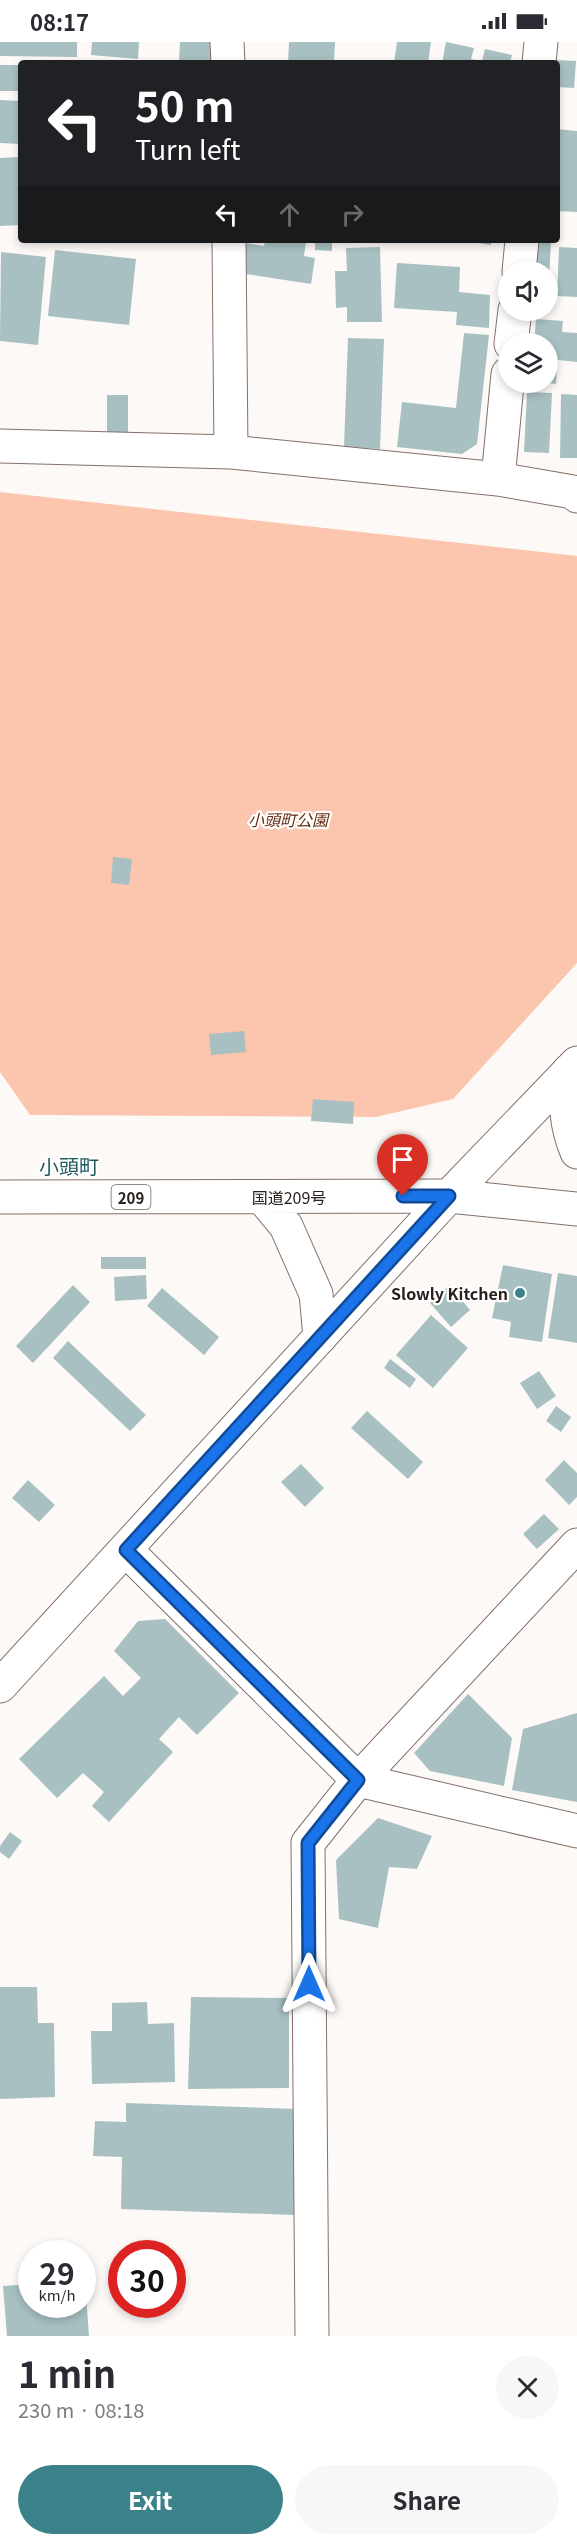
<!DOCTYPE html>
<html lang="en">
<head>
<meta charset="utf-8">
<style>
  body { margin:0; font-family:Georgia,"Noto Sans JP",serif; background:#f7f7f7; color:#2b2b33; height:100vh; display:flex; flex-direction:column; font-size:22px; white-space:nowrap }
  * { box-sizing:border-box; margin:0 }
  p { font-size:20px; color:#7c7c81 }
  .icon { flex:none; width:33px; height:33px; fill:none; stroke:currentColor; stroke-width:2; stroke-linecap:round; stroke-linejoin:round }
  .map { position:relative; height:2294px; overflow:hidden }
  .panel { display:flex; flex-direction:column; background:#fff; flex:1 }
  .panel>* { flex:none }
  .banner { position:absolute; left:18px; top:18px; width:542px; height:183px; border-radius:6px; box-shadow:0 3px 9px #0003; background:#202124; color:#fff; overflow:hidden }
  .controls { position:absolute; left:498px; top:219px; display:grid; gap:12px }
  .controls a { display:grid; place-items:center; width:60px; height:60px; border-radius:50%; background:#fff; box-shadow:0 3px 9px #0003; font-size:30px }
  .speed { position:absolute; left:18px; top:2198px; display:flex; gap:12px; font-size:30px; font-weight:700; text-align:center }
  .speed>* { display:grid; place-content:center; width:78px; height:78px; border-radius:50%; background:#fff; box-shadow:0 3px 9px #0003; line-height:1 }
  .speed small { font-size:15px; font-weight:400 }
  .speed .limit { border:9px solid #d22; background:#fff; color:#111 }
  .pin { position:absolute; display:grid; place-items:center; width:51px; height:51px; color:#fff; margin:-62px -26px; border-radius:50% 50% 50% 0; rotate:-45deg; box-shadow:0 0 6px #0007 }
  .pin .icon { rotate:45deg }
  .me { position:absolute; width:66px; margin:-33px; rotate:0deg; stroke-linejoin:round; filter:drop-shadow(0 0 4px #0008) }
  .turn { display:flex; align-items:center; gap:21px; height:126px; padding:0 18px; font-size:27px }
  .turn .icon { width:78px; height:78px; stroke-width:2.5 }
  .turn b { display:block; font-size:42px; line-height:51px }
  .lanes { display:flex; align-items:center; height:57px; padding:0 18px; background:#0003; justify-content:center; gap:30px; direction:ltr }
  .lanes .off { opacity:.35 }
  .round { display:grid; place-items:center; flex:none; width:63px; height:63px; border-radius:32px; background:#f7f7f7 }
  .summary { display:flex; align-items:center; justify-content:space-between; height:102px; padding:0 18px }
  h1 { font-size:36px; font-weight:700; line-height:45px }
  .cta { display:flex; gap:12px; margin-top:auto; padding:12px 18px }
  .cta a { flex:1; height:69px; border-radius:36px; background:#3b828a; color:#fff; font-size:24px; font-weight:700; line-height:69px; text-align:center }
  .cta a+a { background:#f7f7f7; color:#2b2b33 }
  .status { display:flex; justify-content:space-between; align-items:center; height:42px; padding:0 30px; background:#fff; direction:ltr }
  .status svg { height:16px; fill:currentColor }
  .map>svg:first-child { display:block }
  .green { fill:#fcc5ae }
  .building { fill:#a8c0c2 }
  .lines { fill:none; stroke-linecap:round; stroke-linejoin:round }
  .street-casing { stroke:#837069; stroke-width:35 }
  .secondary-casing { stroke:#837069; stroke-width:35 }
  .highway-casing { stroke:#837069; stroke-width:35 }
  .street { stroke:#fff; stroke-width:33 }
  .secondary { stroke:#fff; stroke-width:33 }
  .highway { stroke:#fff; stroke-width:33 }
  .route-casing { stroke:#114b97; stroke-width:15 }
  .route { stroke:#1a73e8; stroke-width:10 }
  .poi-dot { fill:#3b828a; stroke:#fff; stroke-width:2 }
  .labels { text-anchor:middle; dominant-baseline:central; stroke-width:4.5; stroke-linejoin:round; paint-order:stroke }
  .shield { fill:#fff; stroke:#686461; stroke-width:1.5 }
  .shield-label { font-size:15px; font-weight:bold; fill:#28211d }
  .park-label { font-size:16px; font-style:italic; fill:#642c12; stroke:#fff }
  .street-label { font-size:16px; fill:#28211d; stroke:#fff }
  .poi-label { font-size:16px; font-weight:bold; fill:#28211d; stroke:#fff; text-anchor:end }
  .quarter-label { font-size:20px; fill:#1e595e; stroke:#fff }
</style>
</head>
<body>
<div class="status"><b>08:17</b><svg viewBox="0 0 49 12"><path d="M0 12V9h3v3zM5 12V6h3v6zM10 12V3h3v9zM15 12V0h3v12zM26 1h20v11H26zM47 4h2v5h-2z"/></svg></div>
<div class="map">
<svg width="577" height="2294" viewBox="0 0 577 2294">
  <rect width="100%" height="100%" fill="#fdf9f7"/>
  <path class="green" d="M0,450L577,514V921L453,1057L376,1075L30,1073L0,1030Z"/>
  <path class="building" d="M0,0H77V15L0,14Z
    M92,0H139L138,17L91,13Z
    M180,0H220L219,21H179Z
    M289,0H335L334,21H288Z
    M397,0H431L428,21H394Z
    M446,0L474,6L471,17L482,19L485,7L512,13L510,21H442Z
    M555,18L576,19L574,46L556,45Z
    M0,23H21V49H0Z
    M0,58L21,59V102L0,101Z
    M556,87L577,89V170L556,169Z
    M21,115V183L0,184V116Z
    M161,198H202V201L161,200Z
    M265,198L306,200L304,214L315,216L311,242L240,231L244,201L264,204Z
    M315,198H332V209L315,208Z
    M458,198H491V203Z
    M534,198H551L549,240H548V230H533Z
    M380,205L382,280H347V265L336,266L335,229H347L346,206Z
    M559,205L577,206V255L557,254Z
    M55,208L136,217L129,283L48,274Z
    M1,210L46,215L38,303L0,299Z
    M397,221L460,225L459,250L490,253L489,286L456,283L457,270L394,266Z
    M536,277L563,279L562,290L577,291V320L558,318L556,342L548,341V302H534Z
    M464,291L489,293L477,402L462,412L397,405L402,360L456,366Z
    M348,296L384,297L380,407L344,405Z
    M527,350L552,351L549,411L524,410Z
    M561,352L577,353V416H560Z
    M107,353H128V390H107Z
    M113,815L132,817L129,843L111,841Z
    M244,989L246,1010L211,1013L209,992Z
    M313,1057L354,1060L353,1082L311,1079Z
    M101,1215H146V1227H101Z
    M503,1223L552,1232L542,1300L509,1295L511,1280L492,1276Z
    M558,1231L577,1234V1301L548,1296Z
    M146,1233L147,1257L115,1259L114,1235Z
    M73,1243L90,1260L33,1321L16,1304Z
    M449,1243L470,1268L451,1285L430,1261Z
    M162,1246L219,1295L204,1313L147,1264Z
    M431,1273L468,1306L433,1346L396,1313Z
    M68,1299L146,1373L130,1389L53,1316Z
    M390,1317L416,1337L410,1346L384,1326Z
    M539,1329L556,1354L537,1367L520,1341Z
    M556,1364L571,1375L561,1390L546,1379Z
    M367,1369L423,1420L408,1437L351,1386Z
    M564,1418L577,1431V1455L569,1463L545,1438Z
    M301,1422L324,1446L305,1465L281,1440Z
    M28,1438L55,1463L39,1480L12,1456Z
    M544,1472L559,1487L537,1507L523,1492Z
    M165,1577L239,1651L197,1693L179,1675L159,1697L173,1710L109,1780L92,1764L104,1750L83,1731L57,1756L19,1717L104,1634L123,1654L141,1636L114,1609L138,1579Z
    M468,1652L512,1696L504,1744L430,1729L414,1711Z
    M577,1671V1760L512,1748L523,1687Z
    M378,1776L432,1794L417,1827L389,1825L378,1886L339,1877L336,1818Z
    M10,1790L22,1799L9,1817L0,1810V1804Z
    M0,1945H37L38,1981H54L55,2055L0,2057Z
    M191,1955L289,1956V2046L188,2047Z
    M147,1960L148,1982L174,1981L175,2040L92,2042L91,1989H112V1961Z
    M126,2061L297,2067L294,2173L121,2167L122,2115L93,2114L95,2079L126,2080Z
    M82,2238H85L89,2294H7L3,2244L32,2242V2262H82Z"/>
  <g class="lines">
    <g class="street-casing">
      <path id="street" d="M227,0L228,21
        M539,21L541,0
        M229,198L231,410
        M519,230L522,198
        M511,302L515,268
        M0,404L231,410L498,437L573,450L577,454
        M498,437L508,332
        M126,1508L358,1738L577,1789
        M312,2294L308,1801L358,1738L577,1503"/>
    </g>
    <g class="secondary-casing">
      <path id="secondary" d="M0,1644L449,1154L577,1021"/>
    </g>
    <g class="highway-casing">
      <path id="highway" d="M569,1029C565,1059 565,1082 577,1110
        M0,1155L449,1154L577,1167
        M262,1155L286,1184L316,1252L320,1295"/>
    </g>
    <use href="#street" class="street"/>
    <use href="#secondary" class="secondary"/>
    <use href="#highway" class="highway"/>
  </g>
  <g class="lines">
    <g class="route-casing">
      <path id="route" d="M309,1942L308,1801L358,1738L126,1508L449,1154H403"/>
    </g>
    <use href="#route" class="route"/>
  </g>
  <circle class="poi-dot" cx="520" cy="1251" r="6"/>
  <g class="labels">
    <rect class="shield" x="111.5" y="1143" width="39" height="24" rx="4.5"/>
    <g class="shield-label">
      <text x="131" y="1155">209</text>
    </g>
    <g class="park-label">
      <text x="288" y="777">小頭町公園</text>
    </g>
    <g class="street-label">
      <text x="289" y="1155">国道209号</text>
    </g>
    <g class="poi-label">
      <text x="508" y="1251">Slowly Kitchen</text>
    </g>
    <g class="quarter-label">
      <text x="69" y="1123">小頭町</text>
    </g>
  </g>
</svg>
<div class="controls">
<a><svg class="icon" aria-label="sound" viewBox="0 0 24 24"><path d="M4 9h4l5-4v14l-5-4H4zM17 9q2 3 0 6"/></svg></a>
<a><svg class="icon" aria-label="layers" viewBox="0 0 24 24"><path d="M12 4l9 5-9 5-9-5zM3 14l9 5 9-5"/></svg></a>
</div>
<div class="speed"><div>29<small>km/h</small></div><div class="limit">30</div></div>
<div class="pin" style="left:403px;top:1154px;background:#d93025"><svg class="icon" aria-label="arrive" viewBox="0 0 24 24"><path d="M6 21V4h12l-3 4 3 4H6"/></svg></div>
<svg class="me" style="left:309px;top:1942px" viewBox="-20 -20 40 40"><path d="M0-17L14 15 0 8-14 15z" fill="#1a73e8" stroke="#fff" stroke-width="4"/></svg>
<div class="banner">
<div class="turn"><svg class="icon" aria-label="left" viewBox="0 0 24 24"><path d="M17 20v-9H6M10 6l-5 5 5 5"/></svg><div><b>50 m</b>Turn left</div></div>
<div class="lanes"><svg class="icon" aria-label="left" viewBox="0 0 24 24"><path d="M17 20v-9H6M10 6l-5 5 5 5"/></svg><svg class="icon off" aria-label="ahead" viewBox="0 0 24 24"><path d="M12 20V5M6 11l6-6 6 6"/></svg><svg class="icon off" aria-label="right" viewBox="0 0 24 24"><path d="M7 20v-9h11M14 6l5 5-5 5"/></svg></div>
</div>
</div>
<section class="panel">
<div class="summary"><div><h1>1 min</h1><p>230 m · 08:18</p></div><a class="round"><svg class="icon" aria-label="close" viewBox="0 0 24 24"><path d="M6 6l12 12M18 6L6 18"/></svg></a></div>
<div class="cta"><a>Exit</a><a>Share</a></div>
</section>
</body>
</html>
